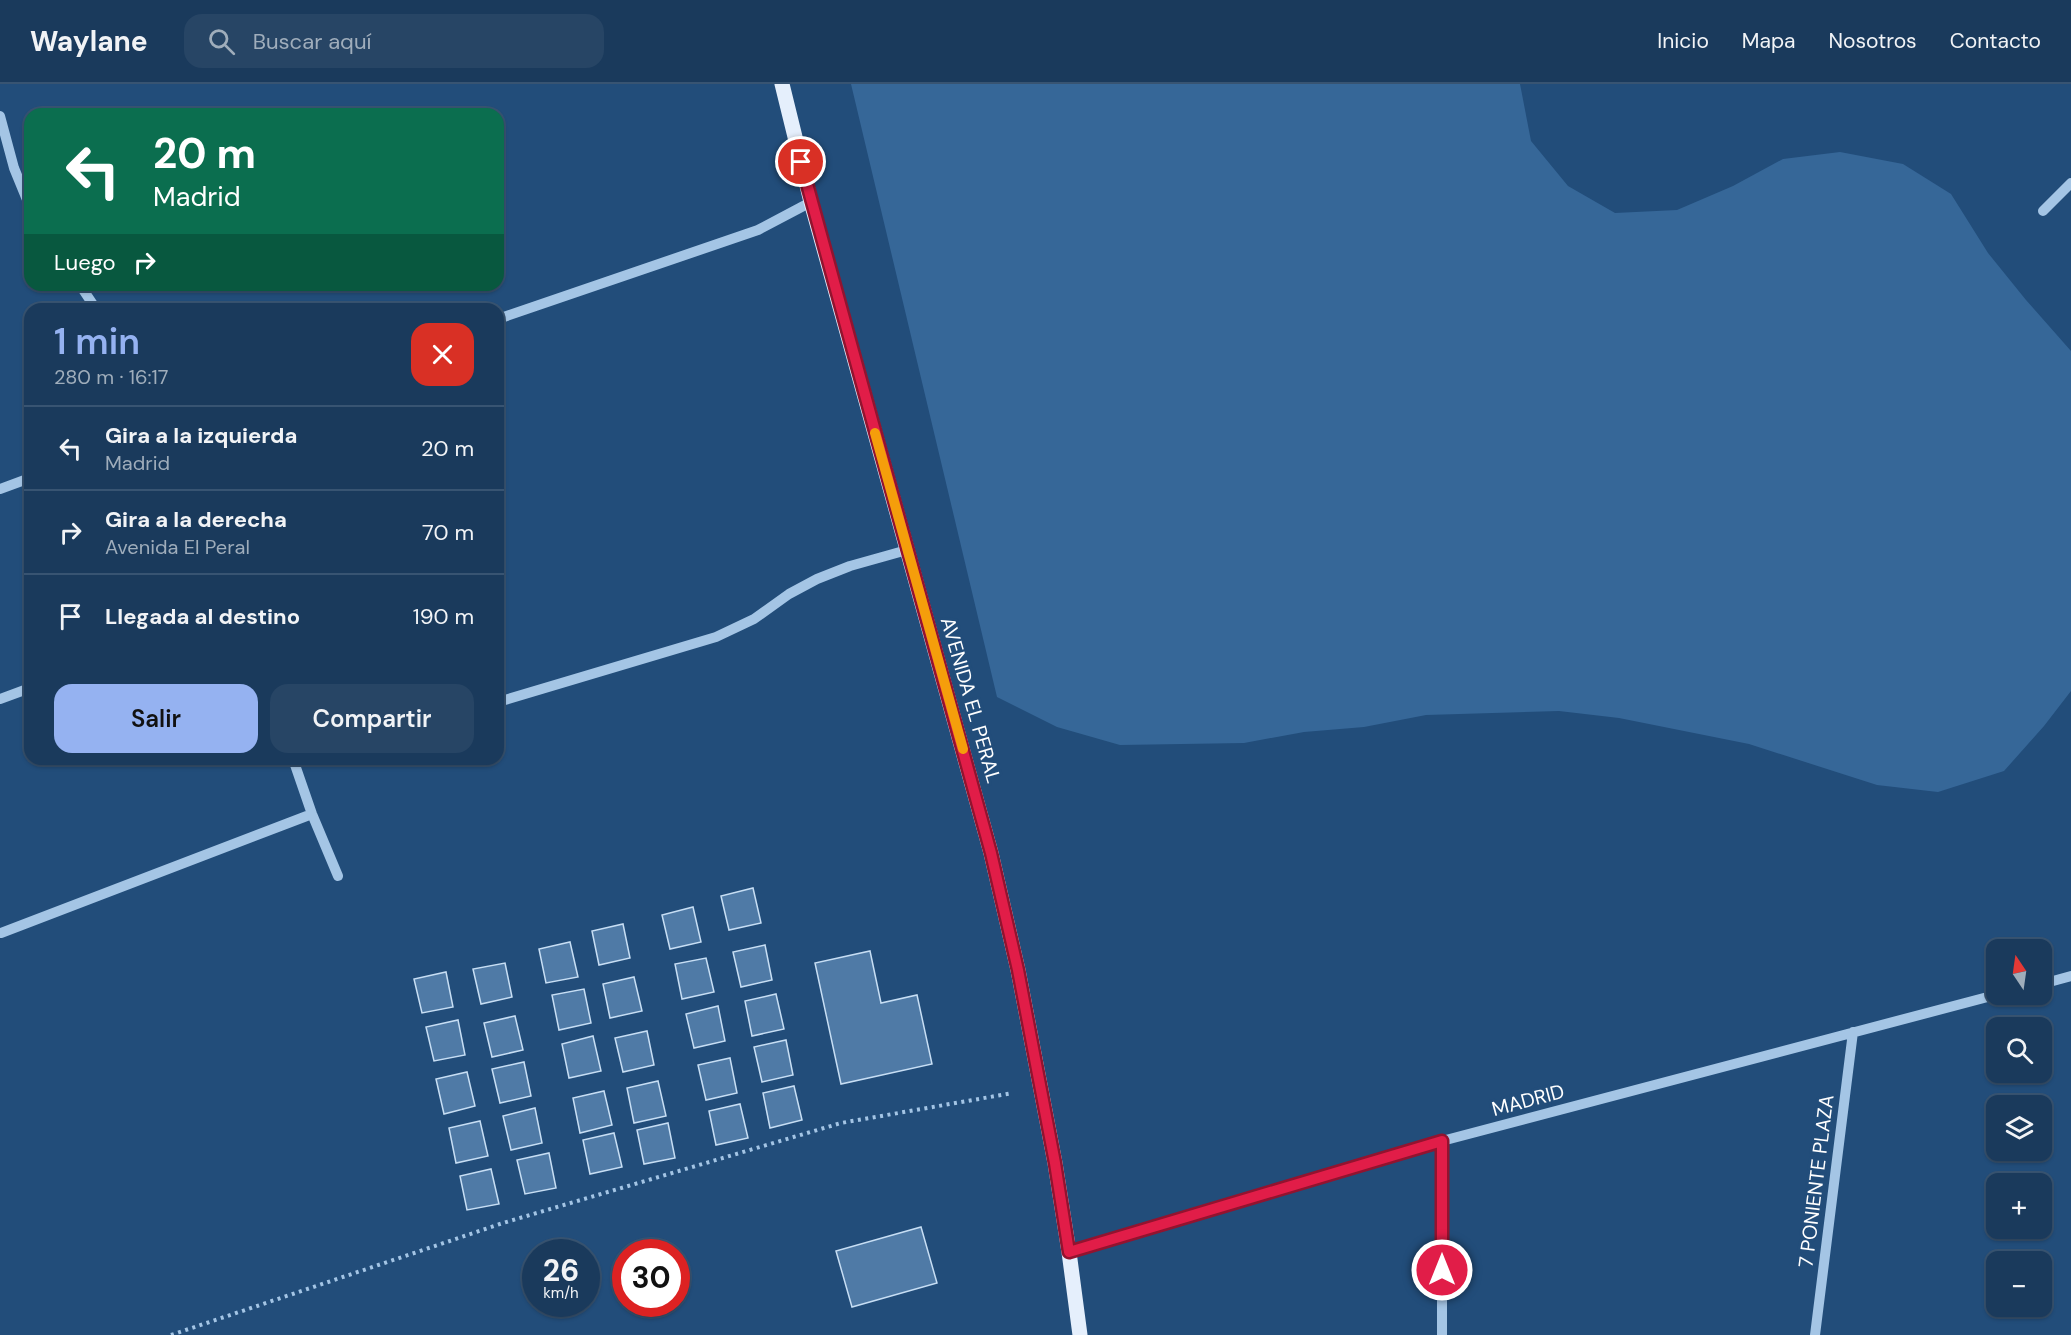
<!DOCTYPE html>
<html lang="es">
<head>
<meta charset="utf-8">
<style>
  body { margin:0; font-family:"DM Sans",sans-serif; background:#274565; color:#f1f3f6; height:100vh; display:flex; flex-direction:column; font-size:22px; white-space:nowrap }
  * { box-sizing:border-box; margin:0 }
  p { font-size:20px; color:#9fadbb }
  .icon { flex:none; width:33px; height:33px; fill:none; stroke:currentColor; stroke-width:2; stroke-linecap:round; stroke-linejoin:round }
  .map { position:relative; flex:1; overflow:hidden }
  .side { position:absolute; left:24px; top:219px; width:480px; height:462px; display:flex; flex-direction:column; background:#1a3a5c; border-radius:18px; box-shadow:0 2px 4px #0004,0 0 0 2px #385472 }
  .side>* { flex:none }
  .hud { position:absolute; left:24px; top:24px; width:480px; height:183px; border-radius:18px; box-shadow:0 2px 4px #0004,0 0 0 2px #385472; background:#0b6e4f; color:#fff; overflow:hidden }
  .needle { width:39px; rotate:347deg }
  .controls { position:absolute; left:1986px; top:855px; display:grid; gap:12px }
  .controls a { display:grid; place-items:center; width:66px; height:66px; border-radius:12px; background:#1a3a5c; box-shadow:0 2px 4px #0004,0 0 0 2px #385472; font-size:30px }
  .speed { position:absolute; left:522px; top:1155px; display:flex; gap:12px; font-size:30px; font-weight:700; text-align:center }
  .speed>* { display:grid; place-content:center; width:78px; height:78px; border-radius:50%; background:#1a3a5c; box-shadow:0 2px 4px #0004,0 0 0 2px #385472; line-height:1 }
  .speed small { font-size:15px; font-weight:400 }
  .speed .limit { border:9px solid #d22; background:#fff; color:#111 }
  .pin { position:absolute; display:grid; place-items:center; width:51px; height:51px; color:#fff; margin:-26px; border:3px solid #fff; border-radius:50%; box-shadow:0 2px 6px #0007 }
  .me { position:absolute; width:66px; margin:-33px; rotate:0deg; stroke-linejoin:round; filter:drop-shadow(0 0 4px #0008) }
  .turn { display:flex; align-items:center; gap:21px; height:126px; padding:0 30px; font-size:27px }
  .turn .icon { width:78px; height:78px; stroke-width:2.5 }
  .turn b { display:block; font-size:42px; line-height:51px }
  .then { display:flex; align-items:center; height:57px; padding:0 30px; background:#0003; gap:12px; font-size:22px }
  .round { display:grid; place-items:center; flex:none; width:63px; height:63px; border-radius:18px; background:#274565 }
  .headline { display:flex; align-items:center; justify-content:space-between; height:102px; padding:0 30px }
  h1 { font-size:36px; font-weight:600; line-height:45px; color:#95b2f1 }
  .action { display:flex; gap:12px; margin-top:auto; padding:12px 30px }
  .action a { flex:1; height:69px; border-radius:18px; background:#95b2f1; color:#111; font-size:24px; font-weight:600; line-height:69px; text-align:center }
  .action a+a { background:#274565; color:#f1f3f6 }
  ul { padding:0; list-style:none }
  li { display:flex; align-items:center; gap:18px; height:84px; padding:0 30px; border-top:2px solid #385472 }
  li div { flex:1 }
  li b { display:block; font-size:22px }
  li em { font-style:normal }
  header { display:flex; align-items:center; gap:36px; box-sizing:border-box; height:84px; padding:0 30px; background:#1a3a5c; border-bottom:2px solid #385472 }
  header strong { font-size:28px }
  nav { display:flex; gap:33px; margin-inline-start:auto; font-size:21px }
  .search { width:420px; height:54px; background:#274565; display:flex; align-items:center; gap:15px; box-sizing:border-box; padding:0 21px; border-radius:18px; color:#9fadbb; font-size:22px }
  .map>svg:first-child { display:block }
  .green { fill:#366798 }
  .building { fill:#4f7aa6; stroke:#c7def4; stroke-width:1.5 }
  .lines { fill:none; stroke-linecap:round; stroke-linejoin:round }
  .path { stroke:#a4c5e5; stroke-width:4; stroke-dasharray:3 4.5; stroke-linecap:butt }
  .minor { stroke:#a4c5e5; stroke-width:10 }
  .major { stroke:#e5effc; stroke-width:15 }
  .route-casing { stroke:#92132f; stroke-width:15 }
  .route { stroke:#e11d48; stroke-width:10 }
  .slow { stroke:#f59e0b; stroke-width:10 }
  .labels { text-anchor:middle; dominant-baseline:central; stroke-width:6; stroke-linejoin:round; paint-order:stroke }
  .street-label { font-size:20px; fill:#fff; stroke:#224d7a }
</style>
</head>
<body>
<header>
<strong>Waylane</strong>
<div class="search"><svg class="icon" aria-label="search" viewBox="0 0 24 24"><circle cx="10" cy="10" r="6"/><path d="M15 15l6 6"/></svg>Buscar aquí</div>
<nav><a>Inicio</a><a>Mapa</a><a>Nosotros</a><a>Contacto</a></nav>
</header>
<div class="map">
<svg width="2071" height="1251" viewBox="0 0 2071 1251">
  <rect width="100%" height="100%" fill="#224d7a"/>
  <path class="green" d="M851,0H1520L1531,57L1568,102L1615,129L1677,126L1733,102L1783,75L1840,68L1903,80L1951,110L1988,169L2026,216L2071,267V607L2044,642L2004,687L1938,708L1877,701L1749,660L1619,634L1559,627L1426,631L1364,643L1304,648L1244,659L1120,661L1057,643L997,613Z"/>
  <path class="building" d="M753,804L761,839L729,846L721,812Z
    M693,823L701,858L670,865L662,831Z
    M623,840L630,874L599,881L592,847Z
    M570,858L578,893L546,899L539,865Z
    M765,861L772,896L741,903L733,868Z
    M870,867L881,919L917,911L932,980L841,1000L815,879Z
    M706,874L714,908L682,915L675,880Z
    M505,879L512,913L481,920L473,885Z
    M446,888L453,923L422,929L414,895Z
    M634,893L642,927L610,934L603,900Z
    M584,905L591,939L559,946L552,911Z
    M776,910L784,945L752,952L745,917Z
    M718,922L725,957L694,964L686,930Z
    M515,932L523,966L492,973L484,939Z
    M458,936L465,971L434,977L426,943Z
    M647,947L654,981L623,988L615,954Z
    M593,952L601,987L569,994L562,960Z
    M786,956L793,991L762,998L754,963Z
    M730,974L737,1009L706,1016L698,981Z
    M524,978L531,1012L500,1019L492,985Z
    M467,988L475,1022L444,1030L436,995Z
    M658,997L666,1032L634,1039L627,1004Z
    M794,1002L802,1036L770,1044L763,1009Z
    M604,1007L612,1041L580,1049L573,1014Z
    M740,1020L748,1054L716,1061L709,1027Z
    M535,1024L542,1059L511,1066L503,1032Z
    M480,1037L488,1072L456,1079L449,1044Z
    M668,1039L675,1074L644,1080L637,1046Z
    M614,1049L622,1083L590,1090L583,1056Z
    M549,1069L556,1104L525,1110L517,1076Z
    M491,1085L499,1120L467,1126L460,1092Z
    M921,1143L937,1199L852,1223L836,1167Z"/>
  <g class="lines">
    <path class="path" d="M171,1251L503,1139L841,1039L1013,1009"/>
    <path class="minor" d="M0,32L14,84L30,123
      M2043,127L2071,99
      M80,201L96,225
      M498,235L758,146L811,118
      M0,405L30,394
      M0,615L30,604
      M498,618L716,553L754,535L789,510L817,495L850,482L907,466
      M293,675L312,730L338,792
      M295,679L308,675
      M1,849L312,730
      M2042,900L2071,892
      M1442,1057V1251
      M1069,1168L1442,1057L1999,910
      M1815,1251L1853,948"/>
    <path class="major" d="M782,0L811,118L991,769L1018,886L1055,1079L1069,1168L1080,1251"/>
  </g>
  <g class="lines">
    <g class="route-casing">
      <path id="route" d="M801,78L991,769L1018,886L1055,1079L1069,1168L1442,1057V1186"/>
    </g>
    <use href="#route" class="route"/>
    <path class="slow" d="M875,349L963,665"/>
  </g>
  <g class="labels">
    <g class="street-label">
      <text transform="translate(971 616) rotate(74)">AVENIDA EL PERAL</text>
      <text transform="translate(1528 1016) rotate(-15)">MADRID</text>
      <text transform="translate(1816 1097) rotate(-83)">7 PONIENTE PLAZA</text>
    </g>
  </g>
</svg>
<div class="controls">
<a><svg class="needle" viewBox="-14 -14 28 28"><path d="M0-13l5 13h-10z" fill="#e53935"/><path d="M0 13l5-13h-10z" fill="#9fadbb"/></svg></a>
<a><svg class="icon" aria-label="search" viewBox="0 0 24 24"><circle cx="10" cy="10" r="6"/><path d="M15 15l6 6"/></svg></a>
<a><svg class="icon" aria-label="layers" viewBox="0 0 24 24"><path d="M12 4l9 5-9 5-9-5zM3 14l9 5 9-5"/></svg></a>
<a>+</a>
<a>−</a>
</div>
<div class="speed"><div>26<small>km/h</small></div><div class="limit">30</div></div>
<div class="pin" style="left:801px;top:78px;background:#d93025"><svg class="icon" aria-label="arrive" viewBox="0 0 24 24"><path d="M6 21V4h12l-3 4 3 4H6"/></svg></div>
<svg class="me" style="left:1442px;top:1186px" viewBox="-20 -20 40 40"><circle r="17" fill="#e11d48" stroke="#fff" stroke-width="3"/><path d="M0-11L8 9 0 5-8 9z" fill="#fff"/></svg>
<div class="hud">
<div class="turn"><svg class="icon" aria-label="left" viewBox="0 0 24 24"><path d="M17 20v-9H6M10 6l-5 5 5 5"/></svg><div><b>20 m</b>Madrid</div></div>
<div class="then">Luego<svg class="icon" aria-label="right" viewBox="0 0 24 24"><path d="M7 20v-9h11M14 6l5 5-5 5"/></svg></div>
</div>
<section class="side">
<div class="headline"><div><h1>1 min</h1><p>280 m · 16:17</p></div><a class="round" style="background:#d93025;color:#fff"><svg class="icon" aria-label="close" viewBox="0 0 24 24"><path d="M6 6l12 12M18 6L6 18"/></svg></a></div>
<ul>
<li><svg class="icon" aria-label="left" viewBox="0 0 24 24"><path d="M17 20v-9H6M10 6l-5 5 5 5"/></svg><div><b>Gira a la izquierda</b><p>Madrid</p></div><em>20 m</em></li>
<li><svg class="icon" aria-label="right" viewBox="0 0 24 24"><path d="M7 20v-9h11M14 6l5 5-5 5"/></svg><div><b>Gira a la derecha</b><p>Avenida El Peral</p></div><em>70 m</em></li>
<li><svg class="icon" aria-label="arrive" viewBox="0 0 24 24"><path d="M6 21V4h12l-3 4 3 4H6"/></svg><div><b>Llegada al destino</b></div><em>190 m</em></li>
</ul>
<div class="action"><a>Salir</a><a>Compartir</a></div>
</section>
</div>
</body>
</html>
